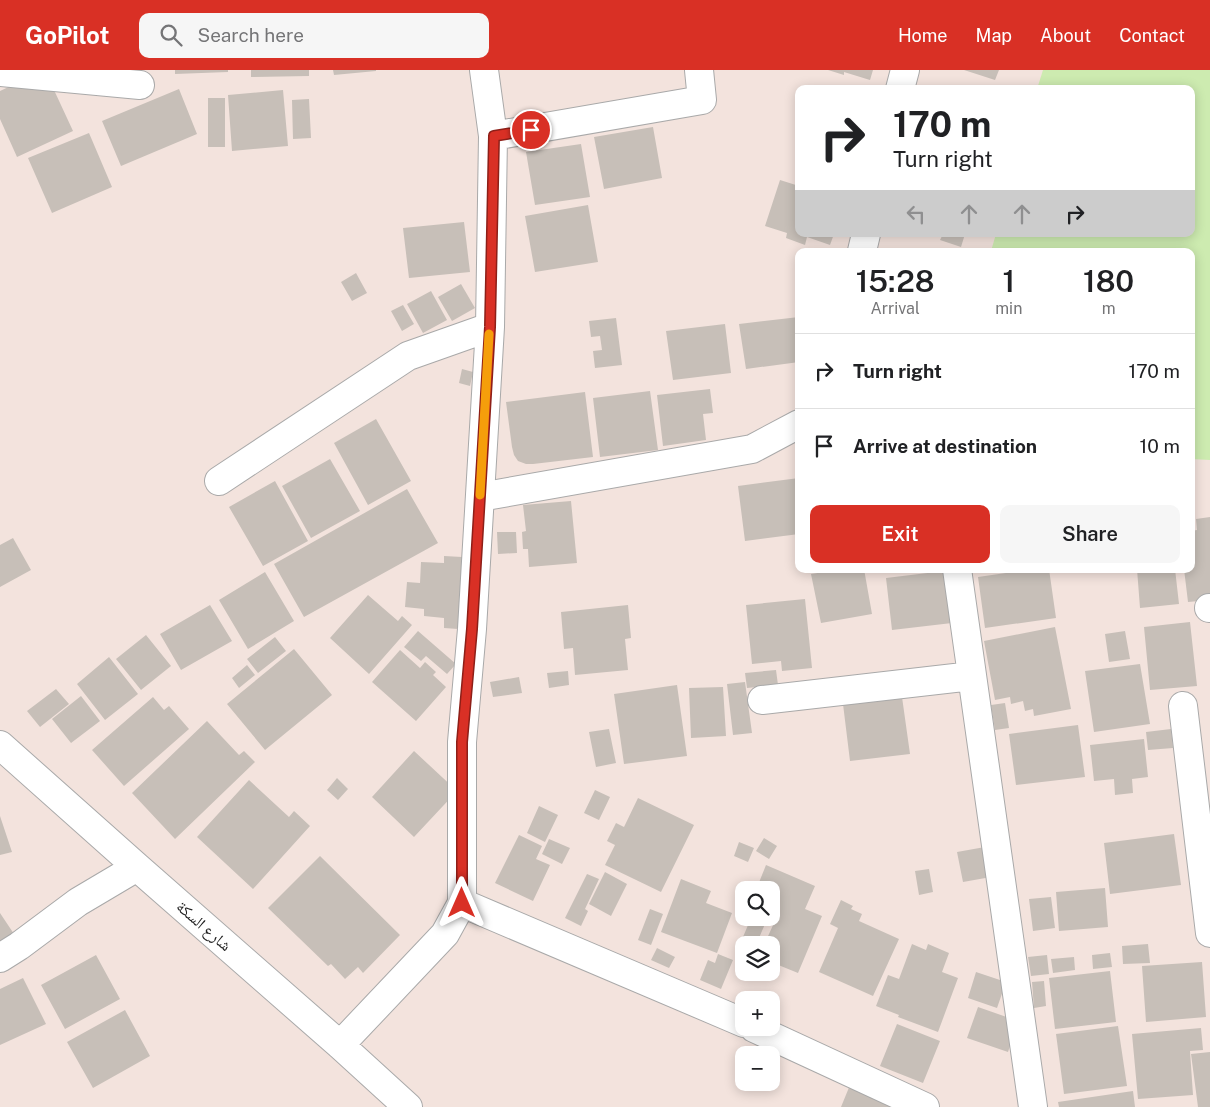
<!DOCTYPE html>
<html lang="en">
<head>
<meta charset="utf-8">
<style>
  body { margin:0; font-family:"Public Sans","Noto Naskh Arabic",sans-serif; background:#f6f6f6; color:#202124; height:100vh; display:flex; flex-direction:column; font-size:19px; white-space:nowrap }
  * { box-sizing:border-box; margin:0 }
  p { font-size:16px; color:#757577 }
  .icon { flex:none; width:28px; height:28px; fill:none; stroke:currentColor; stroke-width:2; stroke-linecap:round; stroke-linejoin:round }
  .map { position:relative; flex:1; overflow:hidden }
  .side { position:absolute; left:795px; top:178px; width:400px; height:325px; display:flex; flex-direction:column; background:#fff; border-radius:10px; box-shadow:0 2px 12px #0003 }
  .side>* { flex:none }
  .top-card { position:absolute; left:795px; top:15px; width:400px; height:152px; border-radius:10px; box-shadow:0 2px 12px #0003; background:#fff; color:#202124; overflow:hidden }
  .controls { position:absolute; left:735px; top:811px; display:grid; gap:10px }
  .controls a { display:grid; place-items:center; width:45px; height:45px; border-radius:10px; background:#fff; box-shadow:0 2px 12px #0003; font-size:25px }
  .pin { position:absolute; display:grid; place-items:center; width:42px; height:42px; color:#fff; margin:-21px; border:2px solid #fff; border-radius:50%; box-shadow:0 1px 5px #0007 }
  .me { position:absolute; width:55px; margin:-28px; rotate:0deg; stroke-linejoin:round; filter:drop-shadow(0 0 4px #0008) }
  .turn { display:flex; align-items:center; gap:18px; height:105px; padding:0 15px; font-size:22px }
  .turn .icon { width:65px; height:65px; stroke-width:2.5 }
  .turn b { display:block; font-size:35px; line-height:42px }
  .lanes { display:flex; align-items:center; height:48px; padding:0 15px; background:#0003; justify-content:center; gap:25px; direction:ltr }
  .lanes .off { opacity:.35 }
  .eta { display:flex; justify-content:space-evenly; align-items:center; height:85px; text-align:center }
  .eta b { font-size:30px; font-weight:600; line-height:35px }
  .cta { display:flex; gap:10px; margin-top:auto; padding:10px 15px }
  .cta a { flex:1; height:58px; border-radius:10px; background:#d93025; color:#fff; font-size:20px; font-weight:600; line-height:58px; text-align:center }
  .cta a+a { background:#f6f6f6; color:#202124 }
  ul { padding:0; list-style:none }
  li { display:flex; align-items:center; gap:15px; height:75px; padding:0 15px; border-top:1px solid #e0e0e0 }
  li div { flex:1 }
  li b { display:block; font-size:19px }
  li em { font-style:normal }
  header { display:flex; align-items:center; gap:30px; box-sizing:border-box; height:70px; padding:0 25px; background:#d93025; color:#fff }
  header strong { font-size:24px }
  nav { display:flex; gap:28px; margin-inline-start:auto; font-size:18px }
  .search { width:350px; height:45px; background:#f6f6f6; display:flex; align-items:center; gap:12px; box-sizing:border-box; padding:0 18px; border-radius:10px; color:#757577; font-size:19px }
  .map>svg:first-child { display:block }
  .military { fill:#f3e3dd; fill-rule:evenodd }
  .grass { fill:#cdebb0 }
  .building { fill:#c7bfb8 }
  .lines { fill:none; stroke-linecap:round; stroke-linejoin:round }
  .minor-casing { stroke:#a9a9a9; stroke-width:30 }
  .minor { stroke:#fff; stroke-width:28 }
  .route-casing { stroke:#8d1f18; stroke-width:12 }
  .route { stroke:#d93025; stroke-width:9 }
  .slow { stroke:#f59e0b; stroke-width:9 }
  .labels { text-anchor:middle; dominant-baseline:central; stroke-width:4; stroke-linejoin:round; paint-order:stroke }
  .street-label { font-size:16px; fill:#222; stroke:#fff }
</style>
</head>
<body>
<header>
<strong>GoPilot</strong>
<div class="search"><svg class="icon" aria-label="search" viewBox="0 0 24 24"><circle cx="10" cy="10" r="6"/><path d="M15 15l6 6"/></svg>Search here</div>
<nav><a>Home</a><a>Map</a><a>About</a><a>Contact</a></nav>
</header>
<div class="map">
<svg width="1210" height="1037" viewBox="0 0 1210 1037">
  <rect width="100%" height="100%" fill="#f2efe9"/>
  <path class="military" d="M0,0H1210V1037H0ZM799,19H1191V164H799ZM799,181H1191V499H799ZM744,820H771V848H744ZM744,875H771V902H744ZM744,930H771V958H744ZM744,985H771V1012H744Z"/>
  <path class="grass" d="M1043,0H1210V390L1191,389V181H991L996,164H1191V19H1037Z"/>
  <path class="building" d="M175,0H228V2L175,4Z
    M251,0H309V6L251,7Z
    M333,0H376V1L334,5Z
    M828,0H873L870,10L844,2V5Z
    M964,0H999L995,10Z
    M15,14L54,20L73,61L17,87L0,49V21Z
    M179,19L197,64L121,96L102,51Z
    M283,20L288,76L232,81L228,25Z
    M208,28H225V77H208Z
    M309,29L311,68L293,69L292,30Z
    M653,57L662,108L604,119L594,67Z
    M89,63L112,117L52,143L28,88Z
    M581,74L590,127L535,135L526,82Z
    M780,110L799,116V164H834L830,175L807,167L805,175L786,168L787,163L765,156Z
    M588,135L598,192L535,202L525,146Z
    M464,152L470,202L409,208L403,158Z
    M943,164H965L961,177L940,170Z
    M356,203L367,223L352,231L341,212Z
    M461,214L475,238L452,251L438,227Z
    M431,221L447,250L423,263L407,234Z
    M403,235L414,254L402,261L391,241Z
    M799,247V292L746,299L739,254Z
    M616,248L622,295L595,298L593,281L602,280L600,266L591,267L589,251Z
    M725,254L731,303L673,310L666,261Z
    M462,299L473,302L470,316L459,313Z
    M710,319L713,343L703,344L706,370L663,376L657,325Z
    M650,321L658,380L600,387L593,328Z
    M585,322L593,387L533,394H526L518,391L514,385L512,377L506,332Z
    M376,349L411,411L368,435L334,373Z
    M330,389L360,441L311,468L282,416Z
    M799,408V464L745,471L738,416Z
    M275,411L308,471L263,496L229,437Z
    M407,419L438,473L304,547L274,494Z
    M571,431L577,493L529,497L528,479H523L522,462L526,461L523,435Z
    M1210,447V530L1188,532L1184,499H1191V461L1197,460L1196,449Z
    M497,462H516L517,483L498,484Z
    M13,468L31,500L0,517V475Z
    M444,486L462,487L458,559L444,558V548L424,546V539L405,537L407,512L420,513L421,492L444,493Z
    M843,499H864L872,544L821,553L811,504Z
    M1034,499H1049L1056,548L985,558L978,507Z
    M1137,499H1175L1179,534L1140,538Z
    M944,501L952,553L892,560L886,508Z
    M265,502L294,551L248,579L219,530Z
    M368,525L398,551L402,546L412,555L369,604L330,568Z
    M805,529L812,598L782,601L781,591L752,594L746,535Z
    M210,535L232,571L181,600L160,564Z
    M628,535L631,568L625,569L628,600L575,605L573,578L564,579L561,542Z
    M1190,552L1197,616L1150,620L1144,557Z
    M1055,557L1071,639L1034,646L1033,639L1025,641L1023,631L1011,634L1010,627L995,630L984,571Z
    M418,561L456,594L447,604L426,586L421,591L404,577Z
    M1125,561L1130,589L1109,592L1105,564Z
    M146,565L171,596L141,620L116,589Z
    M275,567L286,581L258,603L247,589Z
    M294,579L332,625L265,680L227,634Z
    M400,580L420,598L425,592L436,602L433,605L446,617L416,651L372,612Z
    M109,587L138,624L105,650L77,614Z
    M1140,594L1150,654L1094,662L1085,601Z
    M247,595L255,605L239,618L232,608Z
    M776,600L778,615L747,618L745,603Z
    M568,601L569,615L549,618L547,603Z
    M519,607L522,623L493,627L490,612Z
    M745,612L752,663L733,665L727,614Z
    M677,615L687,686L624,694L614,624Z
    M723,617L726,666L691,668L689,618Z
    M56,619L69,634L40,657L27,641Z
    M81,626L100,651L71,673L52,649Z
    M153,627L164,640L169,636L189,659L124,716L92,680Z
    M902,627L910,684L850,691L843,634Z
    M1005,633L1009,658L995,660L991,635Z
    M207,651L239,685L244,681L255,692L175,769L132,723Z
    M1078,655L1085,707L1016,715L1009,664Z
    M609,659L616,693L596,697L589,662Z
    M1171,659L1173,678L1148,680L1146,662Z
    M1144,669L1148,707L1132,709L1133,723L1115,725L1114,709L1094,711L1090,675Z
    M414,681L457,721L414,767L372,727Z
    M337,708L348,719L338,730L327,720Z
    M249,710L289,747L294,741L310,756L253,819L197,767Z
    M595,720L610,727L599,750L584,743Z
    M638,728L694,755L661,822L605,795L615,775L607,771L616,753L624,757Z
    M539,736L558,745L545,772L527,763Z
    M0,746L12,782L0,785Z
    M1174,764L1181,815L1110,824L1104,773Z
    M519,765L542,776L536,789L550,795L533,831L495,813Z
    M764,768L777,776L769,789L756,781Z
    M549,769L570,778L562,794L542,784Z
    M739,772L754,778L748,792L734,786Z
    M985,777L991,807L963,812L957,782Z
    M320,786L400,865L363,903L358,897L345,909L331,894L328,896L268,838Z
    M766,795L815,816L805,839L822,846L798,903L771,892V875H764L774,853L761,848H771V820H756Z
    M929,799L933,822L919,825L915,801Z
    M605,802L627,814L611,846L589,834Z
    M587,804L599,809L585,839L588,841L581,856L565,848Z
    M681,809L711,821L706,833L732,843L717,883L661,862Z
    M1105,818L1108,857L1059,861L1056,822Z
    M1051,827L1055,858L1033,861L1029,829Z
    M841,830L853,836L851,839L862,844L859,851L899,869L873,926L819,902L838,858L830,854Z
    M650,839L663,844L651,875L638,870Z
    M0,843L16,867L0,878Z
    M751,848L765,854L756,875H743L740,874Z
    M912,874L926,880L928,874L949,883L942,902L958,908L938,962L898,947L899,945L876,936L888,905L899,909Z
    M1148,874L1150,893L1123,894L1122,876Z
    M657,878L675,887L669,898L651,890Z
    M1110,883L1112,897L1093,899L1092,885Z
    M718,884L733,890L721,919L700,910L708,890L715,893Z
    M96,885L120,929L65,959L41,915Z
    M1047,885L1049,904L1031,906L1028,887Z
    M1074,887L1075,900L1053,903L1051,889Z
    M1202,892L1206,947L1146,952L1142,896Z
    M1110,901L1116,952L1055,959L1049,908Z
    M976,902L1006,912L997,938L968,928Z
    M23,908L46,954L0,975V919Z
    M1044,911L1046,936L1034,938L1032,912Z
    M978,937L1018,951L1008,982L967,968Z
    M125,940L150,986L93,1018L67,972Z
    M897,954L940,971L923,1013L880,996Z
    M1118,956L1127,1016L1064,1024L1056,964Z
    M1201,958L1203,980L1190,981L1193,1025L1138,1029L1132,964Z
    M1210,982V1037H1198L1191,984Z
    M850,1015L904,1037H841Z
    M1133,1021L1135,1037H1059L1058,1032Z"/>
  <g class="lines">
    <g class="minor-casing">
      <path id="minor" d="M0,2L140,15
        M900,19L905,0
        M493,66L702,30L699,0
        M862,181L866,164
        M219,411L408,286L490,257
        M480,427L752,379L799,354
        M957,499L1033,1037
        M1209,538H1210
        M762,630L972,606
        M1183,636L1210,863
        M0,675L137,797L340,975L408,1037
        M462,833L744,953
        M0,888L19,876L78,832L137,797
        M754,958L925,1037
        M340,975L445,864L462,833V672L472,559L490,257L493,66L484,0"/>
    </g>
    <use href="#minor" class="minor"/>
  </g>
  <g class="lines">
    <g class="route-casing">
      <path id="route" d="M462,833V672L472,559L490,257L494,66L531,60"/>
    </g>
    <use href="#route" class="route"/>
    <path class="slow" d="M480,425L489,264"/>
  </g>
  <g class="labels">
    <g class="street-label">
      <text transform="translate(204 856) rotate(41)">شارع السكة</text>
    </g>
  </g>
</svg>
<div class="controls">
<a><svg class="icon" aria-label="search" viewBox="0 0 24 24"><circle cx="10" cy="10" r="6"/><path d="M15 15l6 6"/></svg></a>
<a><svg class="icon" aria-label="layers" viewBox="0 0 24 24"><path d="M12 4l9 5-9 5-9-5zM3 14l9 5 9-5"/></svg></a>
<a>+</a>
<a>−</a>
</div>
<div class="pin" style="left:531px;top:60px;background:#d93025"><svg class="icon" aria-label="arrive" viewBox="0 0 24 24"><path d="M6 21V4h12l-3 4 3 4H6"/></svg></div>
<svg class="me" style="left:462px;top:833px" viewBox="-20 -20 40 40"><path d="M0-17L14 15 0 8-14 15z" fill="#d93025" stroke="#fff" stroke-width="4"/></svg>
<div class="top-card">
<div class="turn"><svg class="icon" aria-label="right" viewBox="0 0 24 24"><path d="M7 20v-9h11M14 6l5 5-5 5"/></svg><div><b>170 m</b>Turn right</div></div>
<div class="lanes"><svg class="icon off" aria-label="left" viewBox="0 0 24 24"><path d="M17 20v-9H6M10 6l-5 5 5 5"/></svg><svg class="icon off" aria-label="ahead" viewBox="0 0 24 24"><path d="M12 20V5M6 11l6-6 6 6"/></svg><svg class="icon off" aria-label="ahead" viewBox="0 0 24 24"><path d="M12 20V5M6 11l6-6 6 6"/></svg><svg class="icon" aria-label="right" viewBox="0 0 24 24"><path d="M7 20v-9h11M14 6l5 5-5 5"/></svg></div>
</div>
<section class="side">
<div class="eta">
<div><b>15:28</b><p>Arrival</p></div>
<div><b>1</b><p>min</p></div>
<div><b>180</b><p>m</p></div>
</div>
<ul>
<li><svg class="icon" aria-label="right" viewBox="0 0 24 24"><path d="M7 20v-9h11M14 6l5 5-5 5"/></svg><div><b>Turn right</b></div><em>170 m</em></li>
<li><svg class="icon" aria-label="arrive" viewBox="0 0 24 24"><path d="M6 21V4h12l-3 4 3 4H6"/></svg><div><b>Arrive at destination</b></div><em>10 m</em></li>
</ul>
<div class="cta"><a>Exit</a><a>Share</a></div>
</section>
</div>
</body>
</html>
